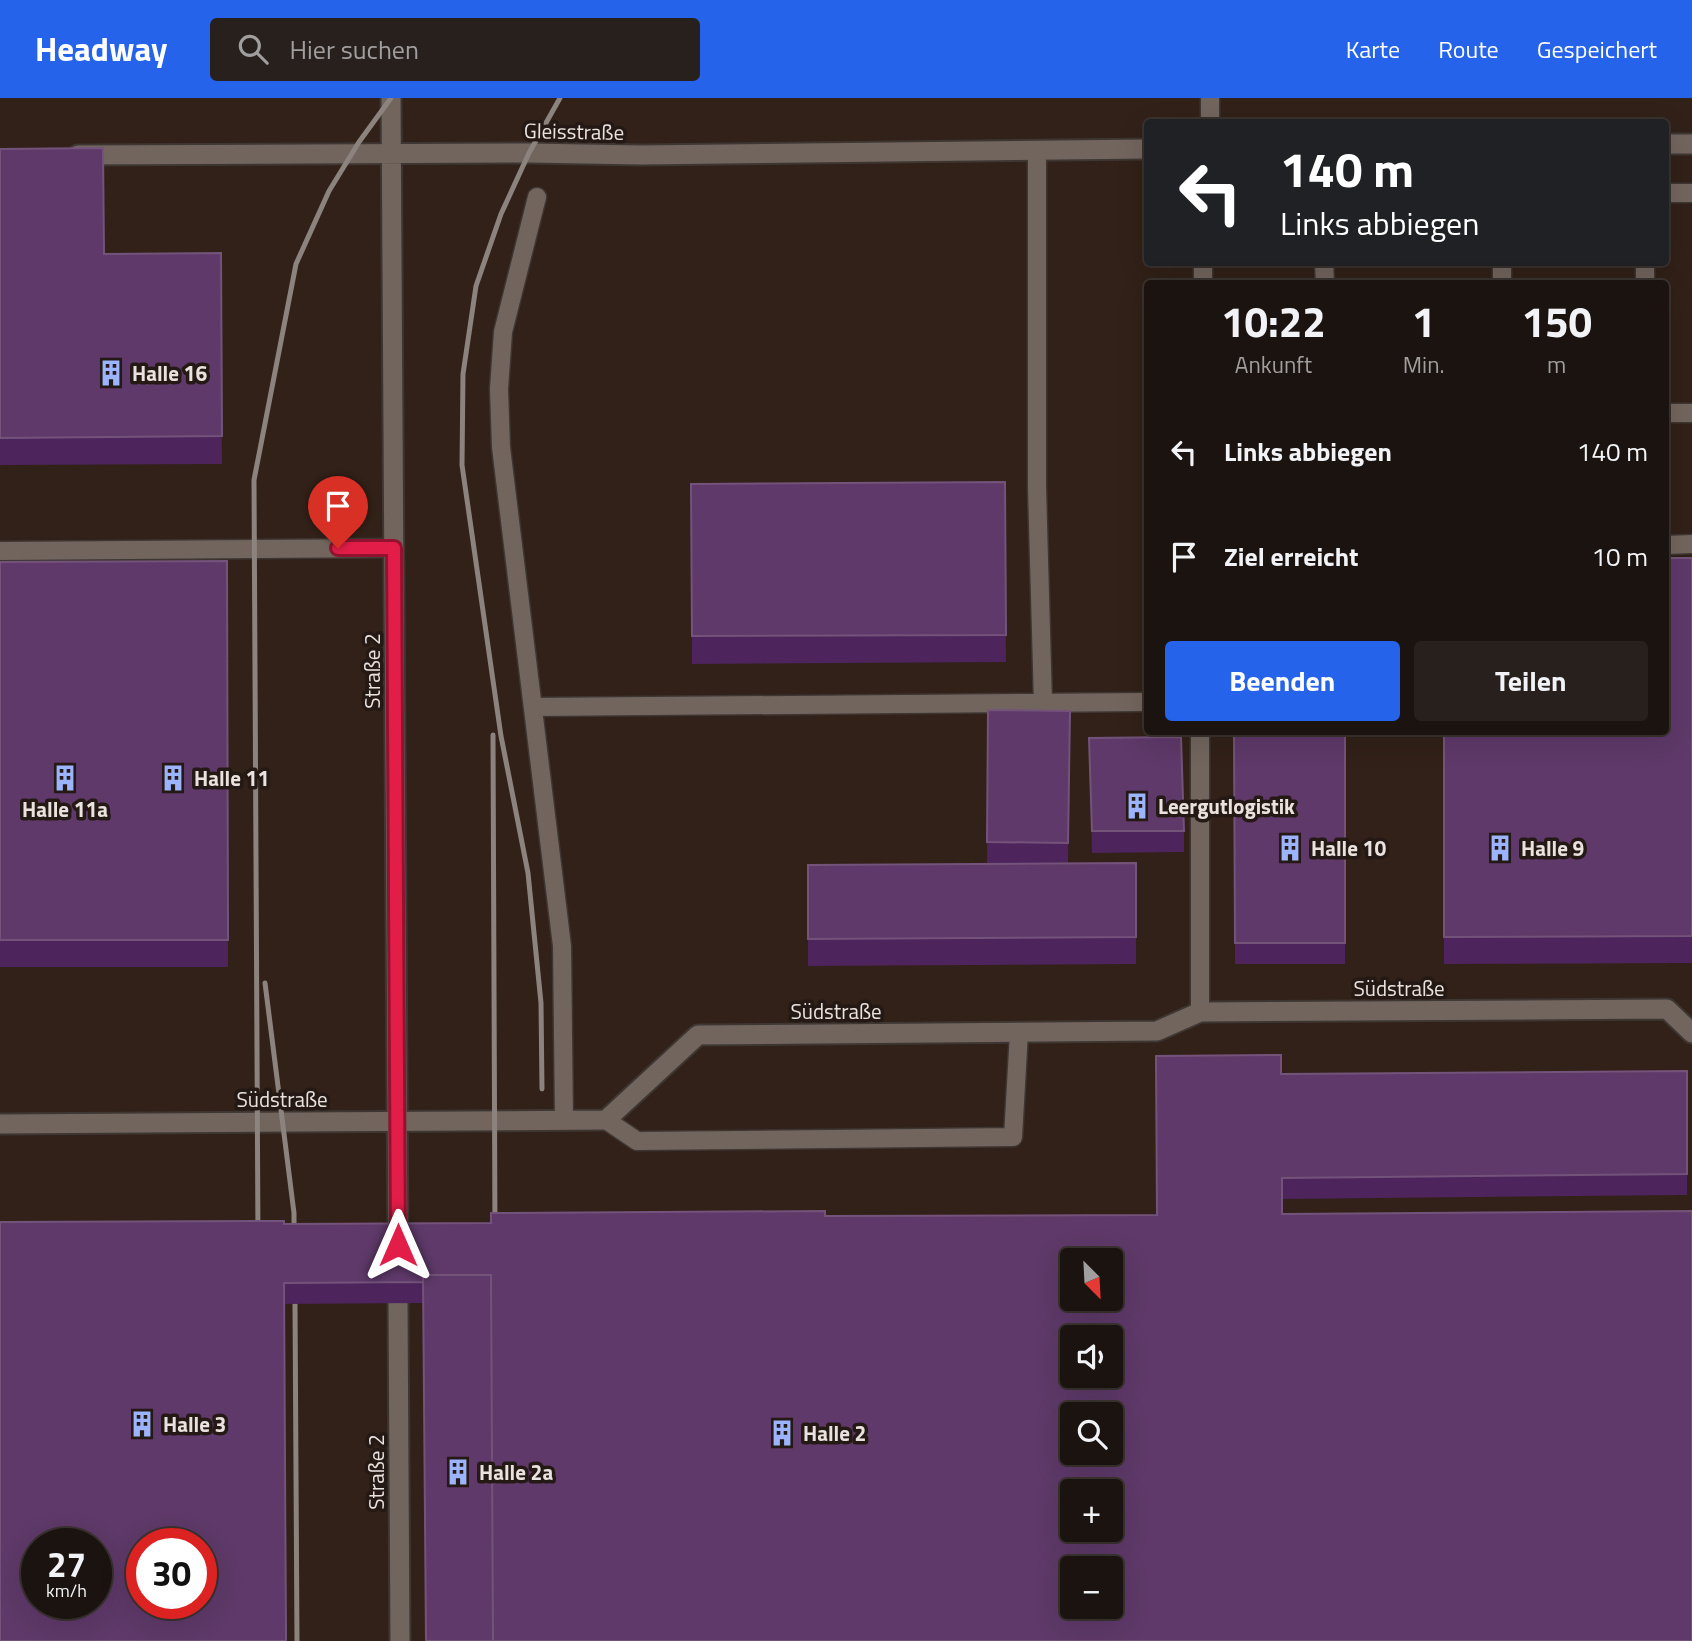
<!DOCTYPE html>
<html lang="de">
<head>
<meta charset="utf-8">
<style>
  body { margin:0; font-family:"Titillium Web",sans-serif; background:#28201d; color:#f1f3f6; height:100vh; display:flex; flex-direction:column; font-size:26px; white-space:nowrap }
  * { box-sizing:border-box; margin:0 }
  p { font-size:23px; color:#a09e9e }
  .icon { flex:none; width:38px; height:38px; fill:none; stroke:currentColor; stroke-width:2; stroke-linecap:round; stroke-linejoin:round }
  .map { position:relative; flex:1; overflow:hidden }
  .side { position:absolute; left:1144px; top:182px; width:525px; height:455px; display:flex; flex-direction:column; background:#1b130f; border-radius:7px; box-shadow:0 7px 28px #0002,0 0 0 2px #39322f }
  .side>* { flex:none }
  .top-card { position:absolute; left:1144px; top:21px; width:525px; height:147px; border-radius:7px; box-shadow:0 7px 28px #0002,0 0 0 2px #39322f; background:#202124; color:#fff; overflow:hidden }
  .needle { width:46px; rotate:156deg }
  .controls { position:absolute; left:1060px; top:1150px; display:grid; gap:14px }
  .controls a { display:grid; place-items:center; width:63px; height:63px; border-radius:7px; background:#1b130f; box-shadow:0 7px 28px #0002,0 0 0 2px #39322f; font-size:35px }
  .speed { position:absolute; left:21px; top:1430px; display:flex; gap:14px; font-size:35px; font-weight:700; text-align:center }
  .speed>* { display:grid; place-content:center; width:91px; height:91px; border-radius:50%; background:#1b130f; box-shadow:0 7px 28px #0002,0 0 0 2px #39322f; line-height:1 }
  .speed small { font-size:18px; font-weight:400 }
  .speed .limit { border:10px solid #d22; background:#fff; color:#111 }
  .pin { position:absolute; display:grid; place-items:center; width:60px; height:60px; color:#fff; margin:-72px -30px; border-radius:50% 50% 50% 0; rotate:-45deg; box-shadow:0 0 7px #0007 }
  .pin .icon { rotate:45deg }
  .me { position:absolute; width:77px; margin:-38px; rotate:0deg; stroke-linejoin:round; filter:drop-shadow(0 0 5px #0008) }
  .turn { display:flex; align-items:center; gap:24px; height:147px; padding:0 21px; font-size:32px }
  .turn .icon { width:91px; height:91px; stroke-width:2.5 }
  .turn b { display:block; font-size:49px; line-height:60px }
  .eta { display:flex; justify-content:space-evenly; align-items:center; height:119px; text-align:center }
  .eta b { font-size:42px; font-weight:700; line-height:49px }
  .button { display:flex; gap:14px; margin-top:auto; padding:14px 21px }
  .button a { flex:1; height:80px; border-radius:7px; background:#2563eb; color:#fff; font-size:28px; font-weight:700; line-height:80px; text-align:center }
  .button a+a { background:#28201d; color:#f1f3f6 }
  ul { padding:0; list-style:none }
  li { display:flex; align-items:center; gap:21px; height:105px; padding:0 21px }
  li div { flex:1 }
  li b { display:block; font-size:26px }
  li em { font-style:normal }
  header { display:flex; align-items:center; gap:42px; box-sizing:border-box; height:98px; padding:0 35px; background:#2563eb; color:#fff }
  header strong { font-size:33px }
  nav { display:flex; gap:38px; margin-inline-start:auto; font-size:24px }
  .search { width:490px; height:63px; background:#28201d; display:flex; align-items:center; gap:18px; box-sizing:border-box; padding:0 24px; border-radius:7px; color:#a09e9e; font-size:26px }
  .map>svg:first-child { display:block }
  .built { fill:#312118; fill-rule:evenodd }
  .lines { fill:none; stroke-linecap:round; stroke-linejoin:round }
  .service-casing { stroke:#3e3632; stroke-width:21 }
  .minor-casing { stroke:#3e3632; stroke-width:23 }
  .service { stroke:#72655e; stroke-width:18 }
  .minor { stroke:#72655e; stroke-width:19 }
  .rail { stroke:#8c837f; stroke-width:5 }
  .wall { fill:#4d245b }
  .building { fill:#5e3969; stroke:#74537b; stroke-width:2; fill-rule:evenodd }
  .route-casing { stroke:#92132f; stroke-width:18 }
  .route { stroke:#e11d48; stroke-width:12 }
  .labels { text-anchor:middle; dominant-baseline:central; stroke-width:7; stroke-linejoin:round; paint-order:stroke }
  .street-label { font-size:21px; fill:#eae2de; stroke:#241914 }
  .poi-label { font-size:21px; font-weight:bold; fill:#eae2de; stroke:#241914; text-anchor:start }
</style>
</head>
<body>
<header>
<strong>Headway</strong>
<div class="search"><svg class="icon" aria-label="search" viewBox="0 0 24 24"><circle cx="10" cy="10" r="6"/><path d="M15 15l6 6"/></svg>Hier suchen</div>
<nav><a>Karte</a><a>Route</a><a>Gespeichert</a></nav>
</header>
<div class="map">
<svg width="1692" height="1543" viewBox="0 0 1692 1543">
  <rect width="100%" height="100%" fill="#241914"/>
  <path class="built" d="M0,0H1692V1543H0ZM1148,24H1666V164H1148ZM1148,186H1666V634H1148ZM1073,1162H1111V1200H1073ZM1073,1239H1111V1278H1073ZM1073,1316H1111V1354H1073ZM1073,1393H1111V1432H1073ZM37,1446H96V1505H37ZM142,1446H201V1505H142ZM1073,1470H1111V1508H1073Z"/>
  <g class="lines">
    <g class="service-casing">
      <path id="service" d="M1210,0V24
        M1037,54V390L1043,605
        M1666,95H1692
        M537,99L503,234L499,291L501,349L562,848L564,1022
        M1203,164V186
        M1324,164L1325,186
        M1645,164V186
        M1502,186V164
        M1666,315H1692
        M1666,447L1692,446
        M0,453L394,450
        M533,609L1148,604
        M1200,634V914
        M606,1022L637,1043L1013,1039L1019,934"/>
    </g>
    <g class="minor-casing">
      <path id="minor" d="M391,0L398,1147
        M1666,46H1692
        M78,57L529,55L641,57L1148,51
        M0,1026L606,1022L698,937L1157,933L1200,914L1667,911L1692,935
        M398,1205L400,1543"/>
    </g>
    <use href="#service" class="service"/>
    <use href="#minor" class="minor"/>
    <path class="rail" d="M493,637L495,1134
      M265,885L294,1115V1146
      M542,991L541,905L528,775L501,638L462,367L463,276L476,188L501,116L529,55L560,0
      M258,1143L254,382L296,166L329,93L359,44L391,0
      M295,1205L297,1543"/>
  </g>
  <path class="wall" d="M0,51L104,156L221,155L222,366L0,367Z
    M1005,384L1006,564L692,566L691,386Z
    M1692,460V865L1444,866L1443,634Z
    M227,463L228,869H0V464Z
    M988,612L1070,613L1068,766L1136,765V866L808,868V767L1059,766L987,765Z
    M1234,634H1345V866H1235Z
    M1089,640L1184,733V754L1092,755Z
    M1687,973V1097L1282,1101V1116L423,1205L284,1206V1126L491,1125L825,1118L1157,1117L1281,976Z"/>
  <path class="building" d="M103,50L104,156L221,155L222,338L0,340V51Z
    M1005,384L1006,537L692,538L691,386Z
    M1666,460H1692V838L1444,839V634H1666Z
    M227,463L228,842H0V464Z
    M988,612L1070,613L1068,745L987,744Z
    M1234,634H1345V845H1235Z
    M1181,639L1184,733H1092L1089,640Z
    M1136,765V839L808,841V767Z
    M1281,957V976L1687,973V1076L1282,1080V1116L1692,1113V1543H493L491,1177H423V1184L284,1185L286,1543H0V1124L284,1123V1126L491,1125V1115H495L825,1113V1118L1157,1117L1156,958ZM1073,1162H1111V1200H1073ZM1073,1239H1111V1278H1073ZM1073,1316H1111V1354H1073ZM1073,1393H1111V1432H1073ZM37,1446H96V1505H37ZM142,1446H201V1505H142ZM1073,1470H1111V1508H1073Z
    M423,1177H491L493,1543H426Z"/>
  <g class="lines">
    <g class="route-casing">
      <path id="route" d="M338,450H394L398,1147"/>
    </g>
    <use href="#route" class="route"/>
  </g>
  <defs>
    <g id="building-bare" transform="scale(2.1)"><path d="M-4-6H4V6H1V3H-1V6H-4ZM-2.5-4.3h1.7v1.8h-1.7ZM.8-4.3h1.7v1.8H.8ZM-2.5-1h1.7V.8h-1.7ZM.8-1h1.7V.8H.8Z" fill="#9cb4fd" stroke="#241914" stroke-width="2.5" paint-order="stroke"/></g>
  </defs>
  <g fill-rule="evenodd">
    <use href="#building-bare" x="111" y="275"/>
    <use href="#building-bare" x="65" y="680"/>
    <use href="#building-bare" x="173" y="680"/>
    <use href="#building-bare" x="1137" y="708"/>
    <use href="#building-bare" x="1290" y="750"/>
    <use href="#building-bare" x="1500" y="750"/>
    <use href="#building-bare" x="142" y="1326"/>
    <use href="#building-bare" x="782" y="1335"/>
    <use href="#building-bare" x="458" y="1374"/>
  </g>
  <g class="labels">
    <g class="street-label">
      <text transform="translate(574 33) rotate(1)">Gleisstraße</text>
      <text transform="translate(372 573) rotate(-90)">Straße 2</text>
      <text x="1399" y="890">Südstraße</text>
      <text x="836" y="913">Südstraße</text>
      <text x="282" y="1001">Südstraße</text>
      <text transform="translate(376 1374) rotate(-90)">Straße 2</text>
    </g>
    <g class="poi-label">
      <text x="132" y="275">Halle 16</text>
      <text x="194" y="680">Halle 11</text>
      <text x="1158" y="708">Leergutlogistik</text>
      <text x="65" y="711" text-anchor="middle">Halle 11a</text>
      <text x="1311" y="750">Halle 10</text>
      <text x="1521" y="750">Halle 9</text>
      <text x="163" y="1326">Halle 3</text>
      <text x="803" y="1335">Halle 2</text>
      <text x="479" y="1374">Halle 2a</text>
    </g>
  </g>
</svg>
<div class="controls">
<a><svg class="needle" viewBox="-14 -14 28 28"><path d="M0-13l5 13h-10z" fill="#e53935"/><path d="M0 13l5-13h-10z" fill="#a09e9e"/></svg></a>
<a><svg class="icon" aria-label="sound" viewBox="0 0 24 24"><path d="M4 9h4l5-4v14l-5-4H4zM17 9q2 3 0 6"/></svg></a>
<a><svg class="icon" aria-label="search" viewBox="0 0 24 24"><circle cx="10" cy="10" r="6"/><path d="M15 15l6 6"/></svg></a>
<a>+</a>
<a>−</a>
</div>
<div class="speed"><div>27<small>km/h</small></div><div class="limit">30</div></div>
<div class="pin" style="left:338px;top:450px;background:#d93025"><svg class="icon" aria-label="arrive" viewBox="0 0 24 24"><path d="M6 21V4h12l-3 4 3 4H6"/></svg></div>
<svg class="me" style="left:398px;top:1147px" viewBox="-20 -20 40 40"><path d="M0-17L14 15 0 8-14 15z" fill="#e11d48" stroke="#fff" stroke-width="4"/></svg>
<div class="top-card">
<div class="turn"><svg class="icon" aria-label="left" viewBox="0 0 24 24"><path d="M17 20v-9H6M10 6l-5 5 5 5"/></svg><div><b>140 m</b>Links abbiegen</div></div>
</div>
<section class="side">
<div class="eta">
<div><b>10:22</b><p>Ankunft</p></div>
<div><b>1</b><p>Min.</p></div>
<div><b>150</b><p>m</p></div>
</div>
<ul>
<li><svg class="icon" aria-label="left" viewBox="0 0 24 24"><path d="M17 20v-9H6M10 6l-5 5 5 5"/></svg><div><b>Links abbiegen</b></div><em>140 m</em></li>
<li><svg class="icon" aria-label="arrive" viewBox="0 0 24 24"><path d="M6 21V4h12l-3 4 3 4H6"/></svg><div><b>Ziel erreicht</b></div><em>10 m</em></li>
</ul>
<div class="button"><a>Beenden</a><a>Teilen</a></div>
</section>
</div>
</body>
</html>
